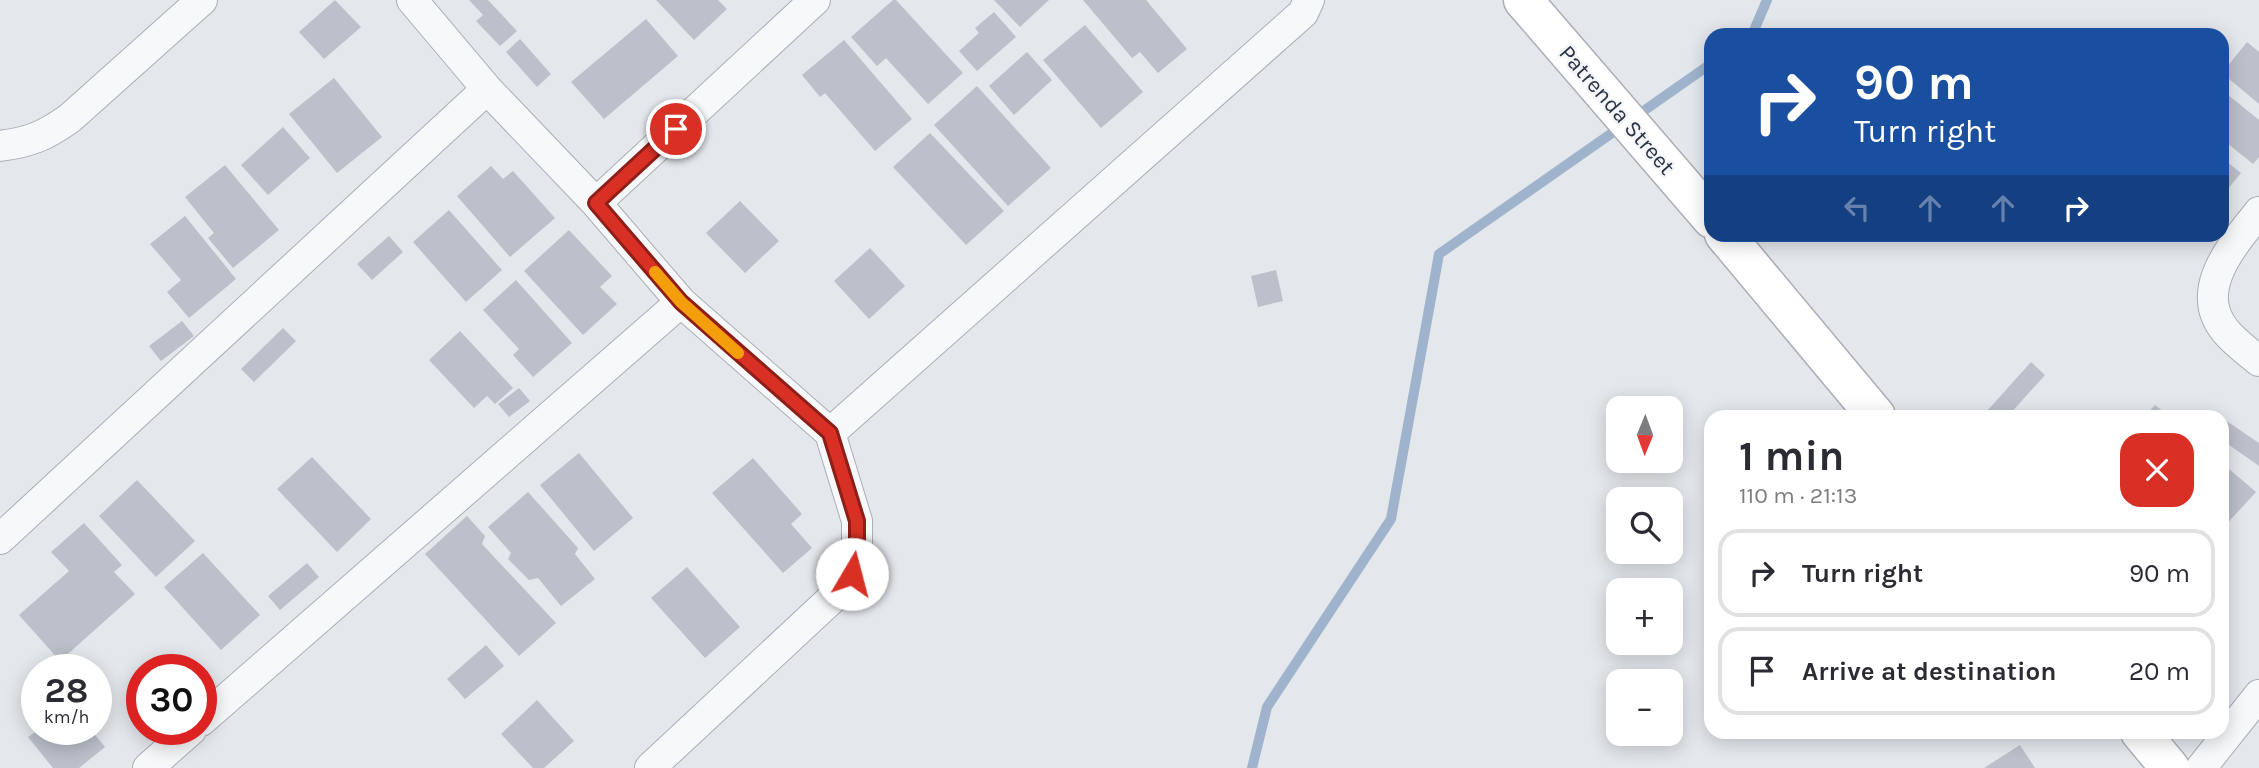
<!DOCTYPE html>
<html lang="en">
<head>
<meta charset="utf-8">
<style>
  body { margin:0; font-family:Karla,sans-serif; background:#f7f7f7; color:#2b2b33; height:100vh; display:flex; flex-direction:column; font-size:26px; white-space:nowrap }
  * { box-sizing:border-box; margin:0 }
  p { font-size:23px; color:#7c7c81 }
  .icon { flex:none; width:38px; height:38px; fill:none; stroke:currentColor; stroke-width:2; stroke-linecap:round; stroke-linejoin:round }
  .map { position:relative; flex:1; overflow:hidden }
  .panel { position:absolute; left:1704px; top:410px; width:525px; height:329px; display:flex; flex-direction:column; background:#fff; border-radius:21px; box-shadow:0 4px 18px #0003 }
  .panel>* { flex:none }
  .banner { position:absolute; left:1704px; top:28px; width:525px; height:214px; border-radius:21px; box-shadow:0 4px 18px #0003; background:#1a4fa0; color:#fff; overflow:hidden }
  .needle { width:46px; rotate:181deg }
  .tools { position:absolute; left:1606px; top:396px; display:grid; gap:14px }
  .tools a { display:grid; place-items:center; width:77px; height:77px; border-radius:14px; background:#fff; box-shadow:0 4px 18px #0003; font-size:35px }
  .speed { position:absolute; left:21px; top:654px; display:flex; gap:14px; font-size:35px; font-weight:700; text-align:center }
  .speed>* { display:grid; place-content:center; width:91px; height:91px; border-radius:50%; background:#fff; box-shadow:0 4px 18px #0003; line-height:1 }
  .speed small { font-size:18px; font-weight:400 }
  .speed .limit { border:10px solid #d22; background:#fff; color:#111 }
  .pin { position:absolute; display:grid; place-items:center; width:60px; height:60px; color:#fff; margin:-30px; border:4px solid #fff; border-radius:50%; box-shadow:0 2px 7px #0007 }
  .me { position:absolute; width:77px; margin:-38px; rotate:8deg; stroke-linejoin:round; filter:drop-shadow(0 0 5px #0008) }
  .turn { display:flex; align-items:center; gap:24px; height:147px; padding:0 35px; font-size:32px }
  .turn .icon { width:91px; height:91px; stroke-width:2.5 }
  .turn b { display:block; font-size:49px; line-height:60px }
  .lanes { display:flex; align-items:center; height:66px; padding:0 35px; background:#0003; justify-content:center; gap:35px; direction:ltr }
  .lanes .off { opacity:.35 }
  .round { display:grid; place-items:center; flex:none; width:74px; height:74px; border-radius:21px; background:#f7f7f7 }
  .headline { display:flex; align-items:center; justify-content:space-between; height:119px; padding:0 35px }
  h1 { font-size:42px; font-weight:700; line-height:52px }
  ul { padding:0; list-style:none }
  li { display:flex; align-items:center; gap:21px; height:88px; margin:0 14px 10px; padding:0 21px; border:4px solid #e1e1e2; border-radius:21px }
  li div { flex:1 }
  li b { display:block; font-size:26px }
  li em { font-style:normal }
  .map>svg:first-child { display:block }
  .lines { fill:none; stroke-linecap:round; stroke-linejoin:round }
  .stream { stroke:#9fb4cc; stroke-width:10 }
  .building { fill:#bbc0ca }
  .street-casing { stroke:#a9aeb7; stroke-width:32 }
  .secondary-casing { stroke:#a9aeb7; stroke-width:41 }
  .street { stroke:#f7f8fa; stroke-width:30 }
  .secondary { stroke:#fff; stroke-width:38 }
  .route-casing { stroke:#8d1f18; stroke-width:18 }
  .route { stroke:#d93025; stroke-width:12 }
  .slow { stroke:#f59e0b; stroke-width:12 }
  .labels { text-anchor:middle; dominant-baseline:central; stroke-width:5; stroke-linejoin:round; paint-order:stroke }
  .street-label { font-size:23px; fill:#2b3445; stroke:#f4f6f9 }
</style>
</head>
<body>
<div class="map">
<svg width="2259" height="768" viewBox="0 0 2259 768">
  <rect width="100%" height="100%" fill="#e4e7ec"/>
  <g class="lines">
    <path class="stream" d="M1752,35L1767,0
      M1252,768L1267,707L1391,519L1439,254L1712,63"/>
  </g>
  <path class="building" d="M335,0L361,27L324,59L299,32Z
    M469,0H488L517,31L500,46L476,21L483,15Z
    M656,0H718L727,9L694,40Z
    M893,0H896L963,73L928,104L886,58L877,66L851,37Z
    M994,0H1049L1020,27Z
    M1083,0H1146L1187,49L1158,73L1140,52L1132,58Z
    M994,12L1016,37L977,71L959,51L979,33L975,28Z
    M646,19L678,56L604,119L571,82Z
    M1085,25L1143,92L1101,128L1043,60Z
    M520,39L551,74L537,87L506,52Z
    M844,40L912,119L875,151L825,93L820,97L802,75Z
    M2247,42L2259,52V104L2222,73Z
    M1027,52L1052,80L1014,115L989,86Z
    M334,78L382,137L337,173L289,114Z
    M977,86L1051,168L1008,206L934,125Z
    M2222,90L2259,120V157L2253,164L2222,139Z
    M283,127L310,158L268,195L241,165Z
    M930,133L1004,211L966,245L893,167Z
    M2222,158L2241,173L2222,196Z
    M225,165L279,230L233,268L208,238L214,233L185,197Z
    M491,166L503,179L513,171L555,218L510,257L457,196Z
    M740,201L779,241L745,273L706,233Z
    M449,210L502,270L466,302L413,242Z
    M185,216L236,279L189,318L167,292L181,280L150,244Z
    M569,230L612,276L600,287L617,304L583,335L524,271Z
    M389,236L403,252L372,280L357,264Z
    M870,248L905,286L869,319L834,281Z
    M1276,270L1283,301L1258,307L1251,276Z
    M516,280L572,343L533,377L513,355L519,349L483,310Z
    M182,321L194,336L161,361L149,346Z
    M283,328L296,341L254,382L241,369Z
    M460,331L513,388L495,404L487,396L474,408L429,360Z
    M2031,362L2045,375L2008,416H1993L1987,411Z
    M519,388L530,401L509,417L498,404Z
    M2155,405L2169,416H2145Z
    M2222,418L2259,443V466L2222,440Z
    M579,453L633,518L594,551L540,485Z
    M312,457L371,519L337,552L277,489Z
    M753,458L802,514L791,524L812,548L783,573L712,493Z
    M2222,463L2256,492L2222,529Z
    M137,480L195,541L156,577L99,516Z
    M528,492L578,548L575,554L595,579L561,606L538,578L529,580L508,559L511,553L488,527Z
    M467,516L485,536L482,544L556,623L519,656L425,554Z
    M84,523L122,565L114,572L135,594L60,661L19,615L69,571L51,552Z
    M203,553L260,615L221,650L164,587Z
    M307,563L319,577L280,610L268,596Z
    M687,567L740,627L705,658L651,598Z
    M486,645L504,666L465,699L447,679Z
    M537,700L574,741L544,768H533L501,734Z
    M38,730H91L105,747L79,768H53L28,737Z
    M2020,745L2035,768H1984Z"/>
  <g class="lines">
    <g class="street-casing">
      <path id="street" d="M412,0L487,89L596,203L681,302L830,433L857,521V552L852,574L840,591L650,768
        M0,146C30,142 45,136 70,118L202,0
        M596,203L815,0
        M2259,212C2231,247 2189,294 2230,336C2239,345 2249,353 2259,361
        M830,433L1303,13L1309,0
        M0,539L487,89
        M201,721L681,302
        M148,768L191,730
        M2201,768L2259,695"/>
    </g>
    <g class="secondary-casing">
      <path id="secondary" d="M1523,0L1712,219
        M1724,234L1876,416
        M2140,732L2170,768"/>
    </g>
    <use href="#street" class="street"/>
    <use href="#secondary" class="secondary"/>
  </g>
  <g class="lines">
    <g class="route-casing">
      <path id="route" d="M676,129L596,203L681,302L830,433L857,521V552L852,574"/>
    </g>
    <use href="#route" class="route"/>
    <path class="slow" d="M655,272L681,302L738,353"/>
  </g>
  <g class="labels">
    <g class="street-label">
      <text transform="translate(1617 110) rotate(49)">Patrenda Street</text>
    </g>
  </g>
</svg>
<div class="tools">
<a><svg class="needle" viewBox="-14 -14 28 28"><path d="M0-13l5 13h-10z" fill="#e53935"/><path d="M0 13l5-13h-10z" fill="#7c7c81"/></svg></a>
<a><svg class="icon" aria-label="search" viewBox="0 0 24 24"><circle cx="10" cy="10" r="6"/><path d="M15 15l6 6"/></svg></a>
<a>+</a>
<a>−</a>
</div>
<div class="speed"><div>28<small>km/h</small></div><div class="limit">30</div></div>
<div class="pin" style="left:676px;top:129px;background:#d93025"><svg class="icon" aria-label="arrive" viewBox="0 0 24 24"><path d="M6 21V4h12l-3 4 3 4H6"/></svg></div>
<svg class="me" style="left:852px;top:574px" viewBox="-20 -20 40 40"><circle r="19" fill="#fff"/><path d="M0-13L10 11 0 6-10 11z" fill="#d93025"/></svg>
<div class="banner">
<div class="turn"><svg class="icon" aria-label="right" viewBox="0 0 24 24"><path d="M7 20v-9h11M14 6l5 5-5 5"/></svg><div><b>90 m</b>Turn right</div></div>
<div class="lanes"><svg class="icon off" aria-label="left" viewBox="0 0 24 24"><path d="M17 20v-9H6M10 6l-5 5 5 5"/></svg><svg class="icon off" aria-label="ahead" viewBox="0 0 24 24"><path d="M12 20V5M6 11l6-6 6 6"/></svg><svg class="icon off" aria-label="ahead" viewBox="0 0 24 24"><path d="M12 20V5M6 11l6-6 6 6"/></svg><svg class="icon" aria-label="right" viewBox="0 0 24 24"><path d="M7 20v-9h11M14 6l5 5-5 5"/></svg></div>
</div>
<section class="panel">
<div class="headline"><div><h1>1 min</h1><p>110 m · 21:13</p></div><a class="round" style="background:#d93025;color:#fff"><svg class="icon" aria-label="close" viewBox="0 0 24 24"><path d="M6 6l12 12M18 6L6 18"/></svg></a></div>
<ul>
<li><svg class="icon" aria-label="right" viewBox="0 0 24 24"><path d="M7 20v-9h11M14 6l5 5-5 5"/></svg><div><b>Turn right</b></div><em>90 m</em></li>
<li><svg class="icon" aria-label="arrive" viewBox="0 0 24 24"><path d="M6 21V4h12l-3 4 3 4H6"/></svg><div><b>Arrive at destination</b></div><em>20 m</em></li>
</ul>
</section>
</div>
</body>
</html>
